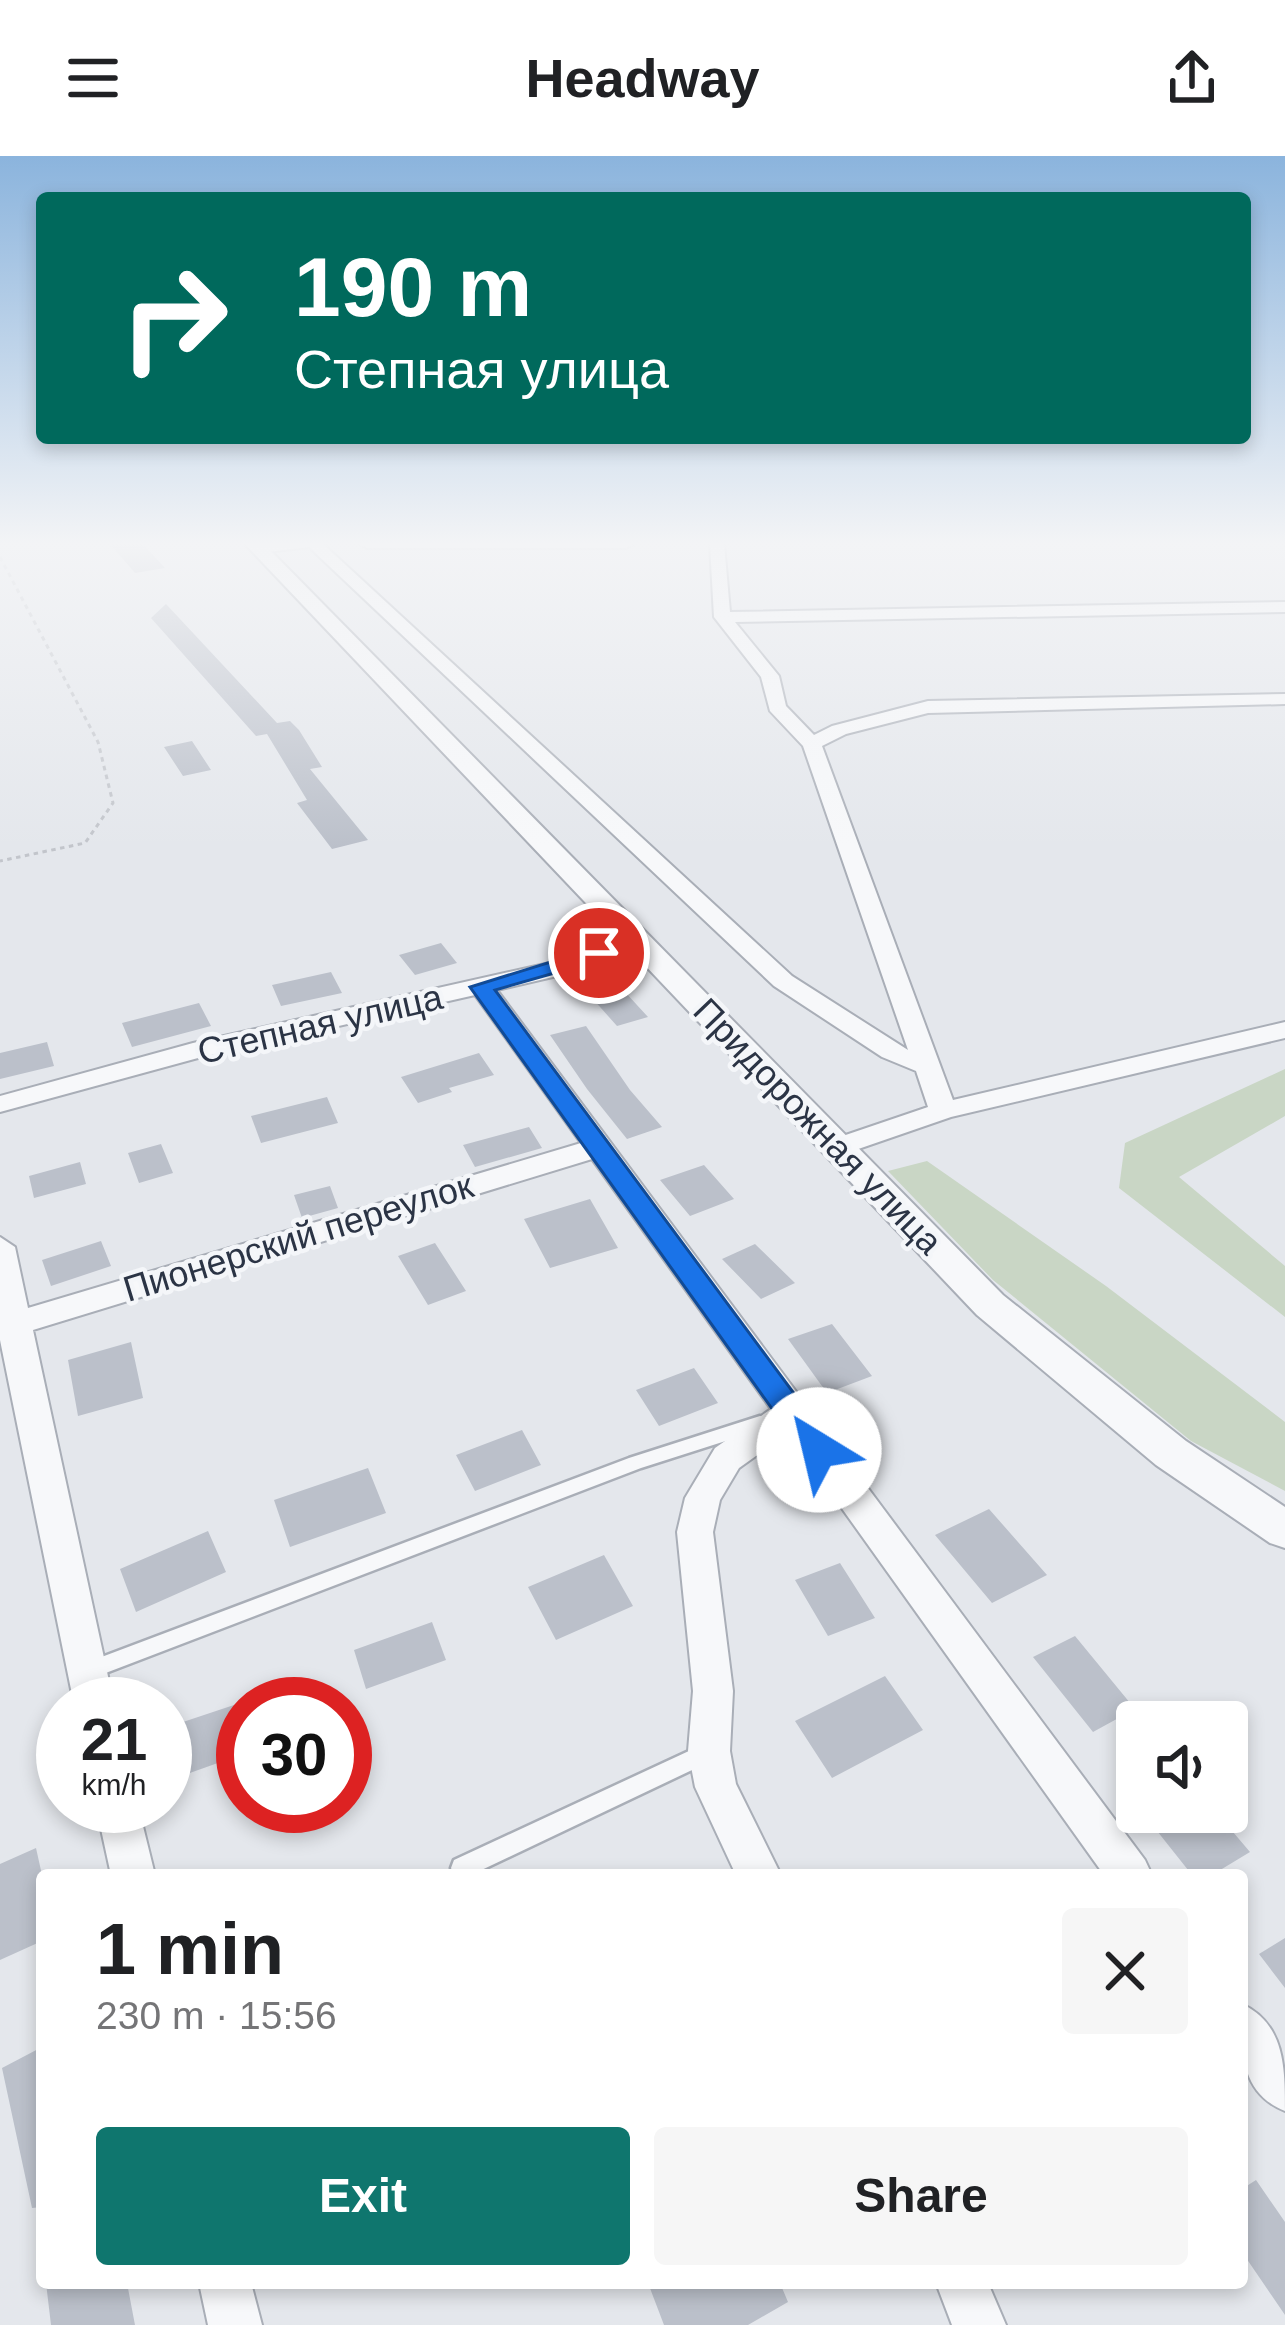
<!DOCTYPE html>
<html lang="en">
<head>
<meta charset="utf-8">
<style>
  body { margin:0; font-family:Arial,sans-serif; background:#f6f6f6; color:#202124; height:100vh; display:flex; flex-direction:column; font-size:45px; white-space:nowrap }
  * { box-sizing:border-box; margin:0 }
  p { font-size:39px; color:#757577 }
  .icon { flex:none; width:66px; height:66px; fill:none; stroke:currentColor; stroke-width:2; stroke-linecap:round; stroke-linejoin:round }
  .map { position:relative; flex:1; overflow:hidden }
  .side { position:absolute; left:36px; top:1713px; width:1212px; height:420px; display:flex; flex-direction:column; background:#fff; border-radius:12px; box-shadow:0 6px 18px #0003 }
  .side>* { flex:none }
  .banner { position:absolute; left:36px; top:36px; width:1215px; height:252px; border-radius:12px; box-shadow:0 6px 18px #0003; background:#00695c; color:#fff; overflow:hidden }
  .tools { position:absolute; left:1116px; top:1545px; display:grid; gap:24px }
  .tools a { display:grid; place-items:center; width:132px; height:132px; border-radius:12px; background:#fff; box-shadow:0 6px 18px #0003; font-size:60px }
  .speed { position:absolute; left:36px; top:1521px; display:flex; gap:24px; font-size:60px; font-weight:700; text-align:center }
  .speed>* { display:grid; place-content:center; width:156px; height:156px; border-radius:50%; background:#fff; box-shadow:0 6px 18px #0003; line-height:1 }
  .speed small { font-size:30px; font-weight:400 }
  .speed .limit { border:18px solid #d22; background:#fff; color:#111 }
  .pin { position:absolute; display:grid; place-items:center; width:102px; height:102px; color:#fff; margin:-51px; border:6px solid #fff; border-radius:50%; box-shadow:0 3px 12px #0007 }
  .me { position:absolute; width:132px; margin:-66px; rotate:324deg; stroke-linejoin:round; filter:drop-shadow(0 0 9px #0008) }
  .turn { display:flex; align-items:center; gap:42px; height:252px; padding:0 60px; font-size:54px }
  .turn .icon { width:156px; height:156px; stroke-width:2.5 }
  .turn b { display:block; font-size:84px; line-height:102px }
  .round { display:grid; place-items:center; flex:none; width:126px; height:126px; border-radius:12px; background:#f6f6f6 }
  .overview { display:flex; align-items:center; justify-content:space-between; height:204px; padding:0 60px }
  h1 { font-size:72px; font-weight:700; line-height:90px }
  .action { display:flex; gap:24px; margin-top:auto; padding:24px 60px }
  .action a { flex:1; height:138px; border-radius:12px; background:#0f766e; color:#fff; font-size:48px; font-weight:700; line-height:138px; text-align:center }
  .action a+a { background:#f6f6f6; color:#202124 }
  header { display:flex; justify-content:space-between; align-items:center; height:156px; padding:0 60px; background:#fff; font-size:54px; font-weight:700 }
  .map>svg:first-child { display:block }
  .green { fill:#c9d6c5 }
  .building { fill:#bbc0ca }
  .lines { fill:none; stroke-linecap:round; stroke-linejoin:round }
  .service-casing { stroke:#a9aeb7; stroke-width:5 }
  .minor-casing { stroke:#a9aeb7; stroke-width:4 }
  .tertiary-casing { stroke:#a9aeb7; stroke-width:4 }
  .path { stroke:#c2c5cb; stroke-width:3; stroke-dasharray:4.5 4.5; stroke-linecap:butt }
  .service { fill:#f7f8fa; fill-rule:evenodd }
  .minor { fill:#f7f8fa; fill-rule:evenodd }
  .tertiary { fill:#f7f8fa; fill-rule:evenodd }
  .route { fill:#1a73e8; stroke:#114b97; stroke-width:3 }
  .labels { text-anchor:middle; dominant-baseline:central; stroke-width:9; stroke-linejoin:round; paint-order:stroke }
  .street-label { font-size:36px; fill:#2b3445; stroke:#f4f6f9 }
</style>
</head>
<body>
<header><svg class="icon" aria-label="menu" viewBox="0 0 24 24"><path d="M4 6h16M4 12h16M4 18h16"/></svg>Headway<svg class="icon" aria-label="share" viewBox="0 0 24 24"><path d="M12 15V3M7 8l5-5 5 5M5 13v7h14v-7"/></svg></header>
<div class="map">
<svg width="1285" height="2169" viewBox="0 0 1285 2169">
  <rect width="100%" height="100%" fill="#e4e7ec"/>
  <path class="green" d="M1285,913V960L1179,1021L1285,1110V1161L1119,1032L1125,987Z
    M927,1005L1106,1130L1285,1266V1335L1191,1285L993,1124L888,1015Z"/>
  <path class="building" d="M110,388H143L165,412L135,417Z
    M166,448L277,567L290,565L299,574L322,611L310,613L368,684L332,693L297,647L307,644L267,578L256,580L151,462Z
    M192,585L211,614L183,620L164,591Z
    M441,787L457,807L415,819L399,799Z
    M331,816L342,837L281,850L272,829Z
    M614,824L648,861L617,870L584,833Z
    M199,847L211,870L132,891L122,867Z
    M586,870L630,934L662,971L627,983L587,933L550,879Z
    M47,886L54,910L0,923V897Z
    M479,897L494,919L449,932L452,936L418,947L401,921Z
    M327,941L338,967L261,987L251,960Z
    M529,971L542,992L475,1011L463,989Z
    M161,988L173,1017L139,1027L128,997Z
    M80,1006L86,1028L34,1042L29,1020Z
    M704,1009L734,1043L690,1060L660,1024Z
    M330,1030L338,1052L302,1062L294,1039Z
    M590,1043L618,1092L550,1112L524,1063Z
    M101,1085L111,1110L51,1130L42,1104Z
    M435,1087L466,1135L428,1149L398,1100Z
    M755,1088L795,1127L761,1143L722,1103Z
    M832,1168L872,1220L827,1237L788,1183Z
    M131,1186L143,1242L78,1260L68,1204Z
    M694,1212L718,1247L659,1270L636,1234Z
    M522,1274L541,1309L475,1335L456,1299Z
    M368,1312L386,1357L290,1391L274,1344Z
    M989,1353L1047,1419L992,1447L935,1379Z
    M208,1375L226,1416L136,1456L120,1413Z
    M604,1399L633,1450L556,1484L528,1431Z
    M840,1407L875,1462L828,1480L795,1424Z
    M432,1466L446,1504L366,1533L354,1494Z
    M1075,1480L1135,1553L1093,1576L1033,1501Z
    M885,1520L923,1574L832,1622L795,1565Z
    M243,1546V1598L173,1623L165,1572Z
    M1142,1656H1216L1250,1696L1212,1719H1192Z
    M36,1692L42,1719V1785L0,1804V1708Z
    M1285,1782V1832L1259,1798Z
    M42,1891V2051L32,2052L2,1912Z
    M1256,2024L1285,2066V2159L1242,2096V2033Z
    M46,2127H127L135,2169H51Z
    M648,2127H780L788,2146L748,2169H664Z"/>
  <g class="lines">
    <g class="service-casing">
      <path id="service" d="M760,1260L766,1262L768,1267L766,1272L641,1312L90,1523L83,1520L80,1514L83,1508L629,1302Z
        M704,1588L711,1591L714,1598L711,1605L471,1719H454L451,1712L454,1704Z"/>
    </g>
    <g class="minor-casing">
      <path id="minor" d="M323,388L792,820L908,894L803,590L770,555L761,521L714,461L710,388H724L730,456L1285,446V456L735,466L779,520L786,550L814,579L832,570L928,545L1285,538V548L928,557L846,578L822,590L953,944L1285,866V882L951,961L838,1000L828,997L824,991L828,985L928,951L916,915L882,901L774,830L309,391L259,397L252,393L261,388Z
        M360,388H633L626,392H367Z
        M638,776L646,778V788L570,817L497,834L1145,1704L1152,1719H1104L788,1277L739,1312L720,1344L713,1376L733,1535L730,1595L736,1628L781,1719H736L695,1631L688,1595L693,1535L677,1376L685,1342L715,1292L771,1253L592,1003L33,1174L114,1548H74L0,1184V1081L15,1091L28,1152L581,987L475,839L198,902L0,956V940L193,887L554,806Z
        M96,1650H138L155,1719H111Z
        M1242,1848C1285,1868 1285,1912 1285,1955C1238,1936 1242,1892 1242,1848Z
        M199,2127H251L262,2169H208Z
        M936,2127H988L1006,2169H952Z"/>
    </g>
    <g class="tertiary-casing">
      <path id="tertiary" d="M245,388H264L1003,1139L1186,1285L1285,1351V1392L1270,1387L1156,1309L977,1159Z"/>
    </g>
    <path class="path" d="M0,401L98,586L113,647L85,687L0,705"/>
    <use href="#service" class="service"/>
    <use href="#minor" class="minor"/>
    <use href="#tertiary" class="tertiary"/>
  </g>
  <linearGradient id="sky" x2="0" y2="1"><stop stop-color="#8bb4dd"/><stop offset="0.56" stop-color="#f3f4f6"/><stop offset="1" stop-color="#f3f4f6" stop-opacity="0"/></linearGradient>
  <rect width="1285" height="692" fill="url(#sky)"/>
  <path class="route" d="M599,791L607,793V802L495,834L830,1286L835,1294L830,1303L819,1307L808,1303L470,831Z"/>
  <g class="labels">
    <g class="street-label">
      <text transform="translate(320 868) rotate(-13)">Степная улица</text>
      <text transform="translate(818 970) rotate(46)">Придорожная улица</text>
      <text transform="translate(298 1081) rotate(-17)">Пионерский переулок</text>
    </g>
  </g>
</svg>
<div class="tools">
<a><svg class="icon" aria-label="sound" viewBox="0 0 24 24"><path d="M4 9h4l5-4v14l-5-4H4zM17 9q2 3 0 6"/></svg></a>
</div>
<div class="speed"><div>21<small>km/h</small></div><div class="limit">30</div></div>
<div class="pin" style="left:599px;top:797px;background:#d93025"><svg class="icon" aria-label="arrive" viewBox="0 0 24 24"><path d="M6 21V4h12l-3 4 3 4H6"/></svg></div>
<svg class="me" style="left:819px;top:1294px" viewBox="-20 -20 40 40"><circle r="19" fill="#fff"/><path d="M0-13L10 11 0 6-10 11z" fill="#1a73e8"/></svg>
<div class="banner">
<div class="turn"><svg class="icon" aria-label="right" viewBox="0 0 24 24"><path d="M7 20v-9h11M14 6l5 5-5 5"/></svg><div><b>190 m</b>Степная улица</div></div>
</div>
<section class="side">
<div class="overview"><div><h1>1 min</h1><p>230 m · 15:56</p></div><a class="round"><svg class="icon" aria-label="close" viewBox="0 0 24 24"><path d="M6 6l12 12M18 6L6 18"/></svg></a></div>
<div class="action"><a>Exit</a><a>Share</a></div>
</section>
</div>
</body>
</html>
